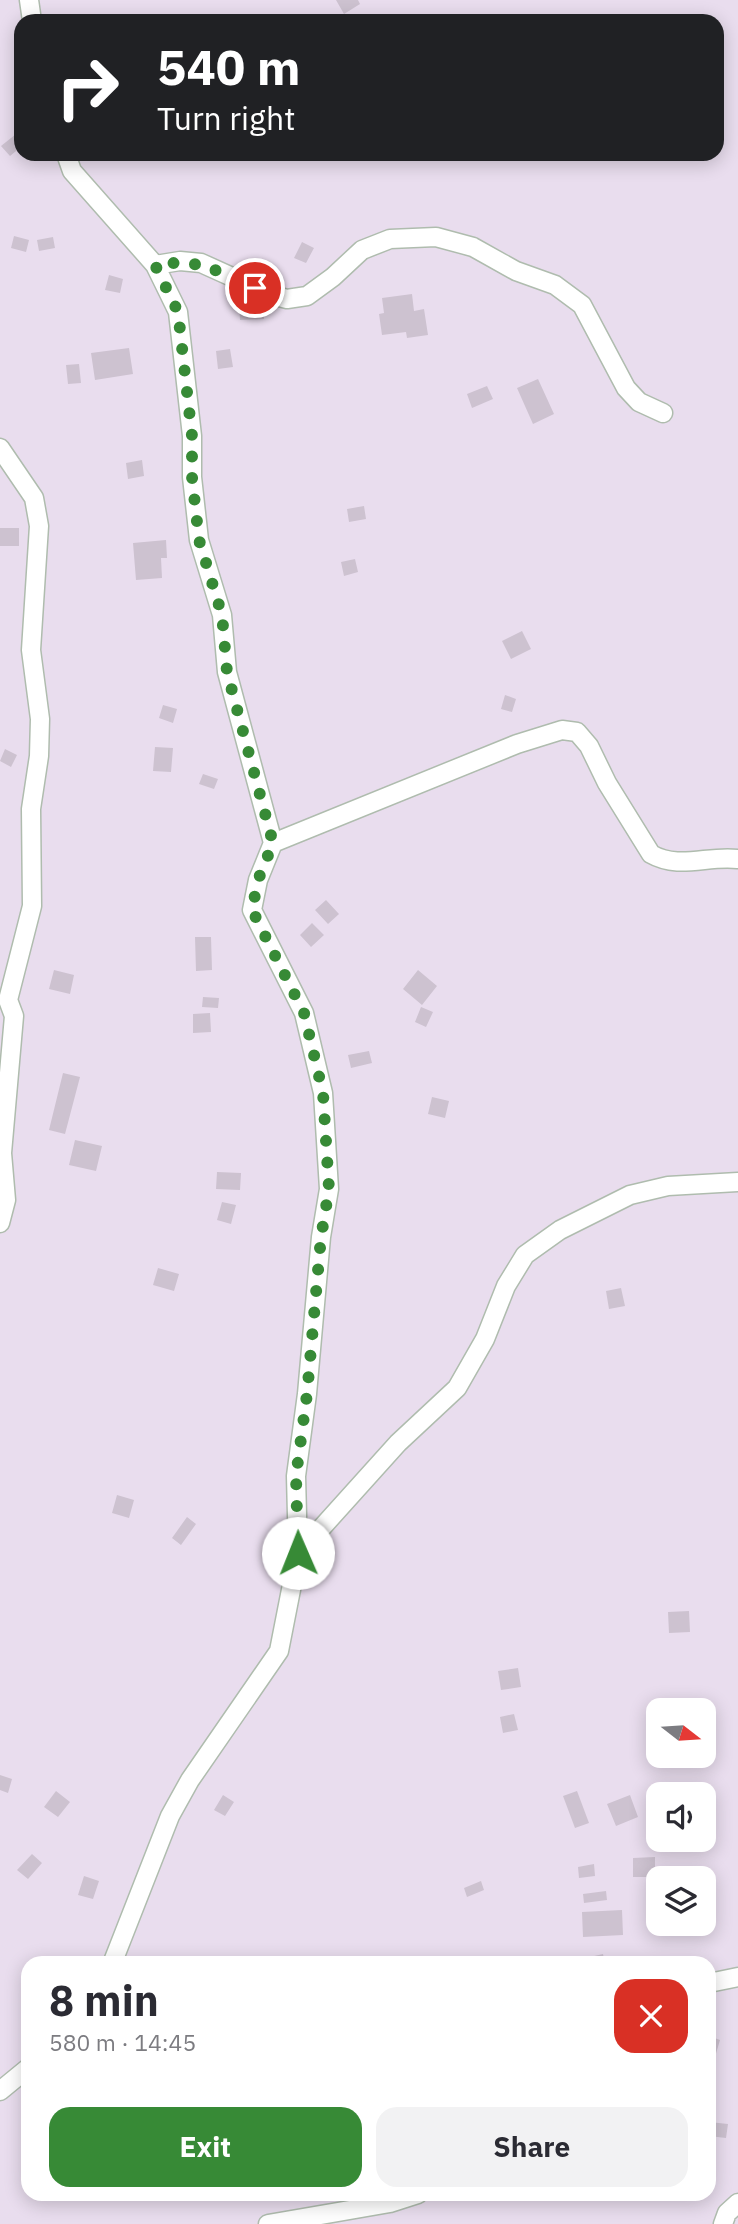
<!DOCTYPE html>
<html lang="en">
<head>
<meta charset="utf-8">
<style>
  body { margin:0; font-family:"IBM Plex Sans",sans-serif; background:#f2f2f3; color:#2b2b33; height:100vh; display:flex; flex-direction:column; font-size:26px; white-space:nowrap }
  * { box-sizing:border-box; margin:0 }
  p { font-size:23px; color:#7c7c81 }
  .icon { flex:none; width:38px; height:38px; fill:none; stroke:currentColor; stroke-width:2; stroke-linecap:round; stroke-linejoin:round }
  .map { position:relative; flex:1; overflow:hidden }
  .drawer { position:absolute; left:21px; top:1956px; width:695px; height:245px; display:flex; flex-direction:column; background:#fff; border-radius:21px; box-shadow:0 4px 18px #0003 }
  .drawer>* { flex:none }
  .guide { position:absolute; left:14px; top:14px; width:710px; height:147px; border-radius:21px; box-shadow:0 4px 18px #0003; background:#202124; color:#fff; overflow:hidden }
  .needle { width:46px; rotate:107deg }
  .controls { position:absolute; left:646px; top:1698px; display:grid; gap:14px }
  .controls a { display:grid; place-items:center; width:70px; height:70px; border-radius:14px; background:#fff; box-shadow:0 4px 18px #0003; font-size:35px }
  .pin { position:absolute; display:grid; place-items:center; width:60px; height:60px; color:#fff; margin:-30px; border:4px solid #fff; border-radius:50%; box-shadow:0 2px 7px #0007 }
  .me { position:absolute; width:77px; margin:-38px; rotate:359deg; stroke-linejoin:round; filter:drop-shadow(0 0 5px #0008) }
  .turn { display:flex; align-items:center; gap:24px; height:147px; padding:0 28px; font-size:32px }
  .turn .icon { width:91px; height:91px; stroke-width:2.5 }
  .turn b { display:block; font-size:49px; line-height:60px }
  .round { display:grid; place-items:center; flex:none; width:74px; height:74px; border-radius:21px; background:#f2f2f3 }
  .head { display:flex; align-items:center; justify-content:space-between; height:119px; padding:0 28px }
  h1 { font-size:42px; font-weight:700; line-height:52px }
  .button { display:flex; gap:14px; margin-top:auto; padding:14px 28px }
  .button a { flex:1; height:80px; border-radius:21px; background:#378a36; color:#fff; font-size:28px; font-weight:700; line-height:80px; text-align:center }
  .button a+a { background:#f2f2f3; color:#2b2b33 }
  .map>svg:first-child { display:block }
  .building { fill:#cdc2d0 }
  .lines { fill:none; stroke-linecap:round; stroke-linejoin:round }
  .minor-casing { stroke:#afbcae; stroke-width:21 }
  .minor { stroke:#fff; stroke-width:18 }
  .route { stroke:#378a36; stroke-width:12; stroke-dasharray:0 21.6 }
</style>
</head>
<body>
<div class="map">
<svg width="738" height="2224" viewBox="0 0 738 2224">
  <rect width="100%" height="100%" fill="#e9ddee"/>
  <path class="building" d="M336,0H358L360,4L344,14Z
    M16,134L21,139V147L10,156L1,146Z
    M14,236L29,240L26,252L11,248Z
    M53,237L55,248L39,251L37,240Z
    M302,242L314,248L306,263L294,258Z
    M109,275L123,279L120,293L105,290Z
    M412,294L414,311L424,309L428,335L407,338L406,332L382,335L379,314L384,313L382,298Z
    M263,300L264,319L240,320L239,301Z
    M129,348L133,374L95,380L91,353Z
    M230,349L233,367L218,369L216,351Z
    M79,364L81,383L68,384L66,365Z
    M538,379L554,414L533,424L517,388Z
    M487,386L493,399L472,408L467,394Z
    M142,460L144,476L128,479L126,463Z
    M364,506L366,519L349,522L347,509Z
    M0,528H19V546H0Z
    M166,540L167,558H161L162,578L136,580L133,543Z
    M355,559L358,572L344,576L341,562Z
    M522,631L531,649L511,659L502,641Z
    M505,695L516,699L512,712L501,709Z
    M163,705L177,709L173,723L159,718Z
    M155,747L173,748L171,772L153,771Z
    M5,749L17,755L11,767L0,761Z
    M203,774L218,779L214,789L199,784Z
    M326,900L339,914L328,924L315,910Z
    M312,923L324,935L311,947L300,935Z
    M195,937H211L212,970L196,971Z
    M54,970L74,975L70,994L49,989Z
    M418,970L437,986L422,1005L403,989Z
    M203,997L219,998L218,1008L202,1007Z
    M421,1007L433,1012L426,1027L415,1022Z
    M210,1013L211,1032L193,1033V1014Z
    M369,1051L372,1063L351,1068L348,1055Z
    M63,1073L80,1077L65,1134L49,1130Z
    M432,1097L449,1101L445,1118L428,1114Z
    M75,1140L102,1146L96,1171L69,1165Z
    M217,1172L241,1173L240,1190L216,1189Z
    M222,1202L236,1205L231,1224L217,1220Z
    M158,1268L179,1274L174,1291L153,1285Z
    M621,1288L625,1306L609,1309L606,1291Z
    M117,1495L134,1500L129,1518L112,1513Z
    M187,1517L196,1524L181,1545L172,1538Z
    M689,1611L690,1632L669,1633L668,1612Z
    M518,1668L521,1687L501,1690L498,1671Z
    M514,1714L518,1730L503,1733L500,1717Z
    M0,1775L12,1779L8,1793L0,1790Z
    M56,1791L70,1802L58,1817L44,1807Z
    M577,1791L589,1823L575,1828L563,1796Z
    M223,1795L234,1802L225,1816L214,1810Z
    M630,1795L638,1817L616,1826L607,1804Z
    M32,1854L42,1863L28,1879L17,1870Z
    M655,1857V1877H633V1858Z
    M594,1864L595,1876L579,1878L578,1867Z
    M84,1876L99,1881L93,1899L78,1895Z
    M481,1881L484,1890L467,1897L464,1888Z
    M606,1891L607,1900L584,1903L583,1894Z
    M622,1910L623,1935L583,1937L582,1912Z
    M603,1954L605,1964H591L590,1957Z
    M709,2036L720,2040L715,2057L709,2055Z
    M709,2122L728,2124L726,2138L709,2136Z"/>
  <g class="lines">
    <g class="minor-casing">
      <path id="minor" d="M29,0L32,21
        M66,154L72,171L155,265L178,312L192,436V477L199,540L222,615L227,672L273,843L258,880L252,910L304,1013L323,1093L329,1189L321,1237L307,1394L296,1476L298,1554L279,1651L190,1780L170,1816L112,1964
        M155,265L180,261L201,263L272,295L287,299L307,296L333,277L362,250L390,239L436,237L473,247L516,271L555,285L582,305L626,388L639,402L663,413
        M0,448L34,498L39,526L31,650L40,719L39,756L31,809L32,906L8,1000L14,1016L2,1153L6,1200L0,1223
        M273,843L517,744L562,730L577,732L589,746L607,783L651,854C679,870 708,855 738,859
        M298,1554L398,1443L457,1388L485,1339L506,1286L525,1255L560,1230L630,1195L668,1186L738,1182
        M709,1983L738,1977
        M0,2091L28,2068
        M268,2224L390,2203L418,2194
        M723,2224L727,2213L738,2203"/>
    </g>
    <use href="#minor" class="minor"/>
  </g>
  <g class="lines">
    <path class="route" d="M255,288C212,270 203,258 155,265L178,312L192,436V477L199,540L222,615L227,672L273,843L258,880L252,910L304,1013L323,1093L329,1189L321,1237L307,1394L296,1476L298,1553"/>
  </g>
</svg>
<div class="controls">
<a><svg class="needle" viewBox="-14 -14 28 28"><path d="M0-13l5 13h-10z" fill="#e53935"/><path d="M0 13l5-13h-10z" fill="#7c7c81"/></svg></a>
<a><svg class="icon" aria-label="sound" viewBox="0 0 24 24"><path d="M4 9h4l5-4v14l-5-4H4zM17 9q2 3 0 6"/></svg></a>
<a><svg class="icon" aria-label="layers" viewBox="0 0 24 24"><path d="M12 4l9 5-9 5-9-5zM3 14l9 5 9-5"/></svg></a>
</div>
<div class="pin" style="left:255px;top:288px;background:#d93025"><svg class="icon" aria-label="arrive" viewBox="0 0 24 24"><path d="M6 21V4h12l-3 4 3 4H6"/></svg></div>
<svg class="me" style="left:298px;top:1553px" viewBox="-20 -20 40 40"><circle r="19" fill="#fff"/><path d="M0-13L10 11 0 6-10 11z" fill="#378a36"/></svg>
<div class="guide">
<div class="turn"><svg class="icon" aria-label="right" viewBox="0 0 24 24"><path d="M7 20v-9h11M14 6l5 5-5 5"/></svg><div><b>540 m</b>Turn right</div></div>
</div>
<section class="drawer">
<div class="head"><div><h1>8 min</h1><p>580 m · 14:45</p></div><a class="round" style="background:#d93025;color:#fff"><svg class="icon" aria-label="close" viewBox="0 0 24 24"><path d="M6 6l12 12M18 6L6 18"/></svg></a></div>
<div class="button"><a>Exit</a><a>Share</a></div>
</section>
</div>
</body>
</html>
